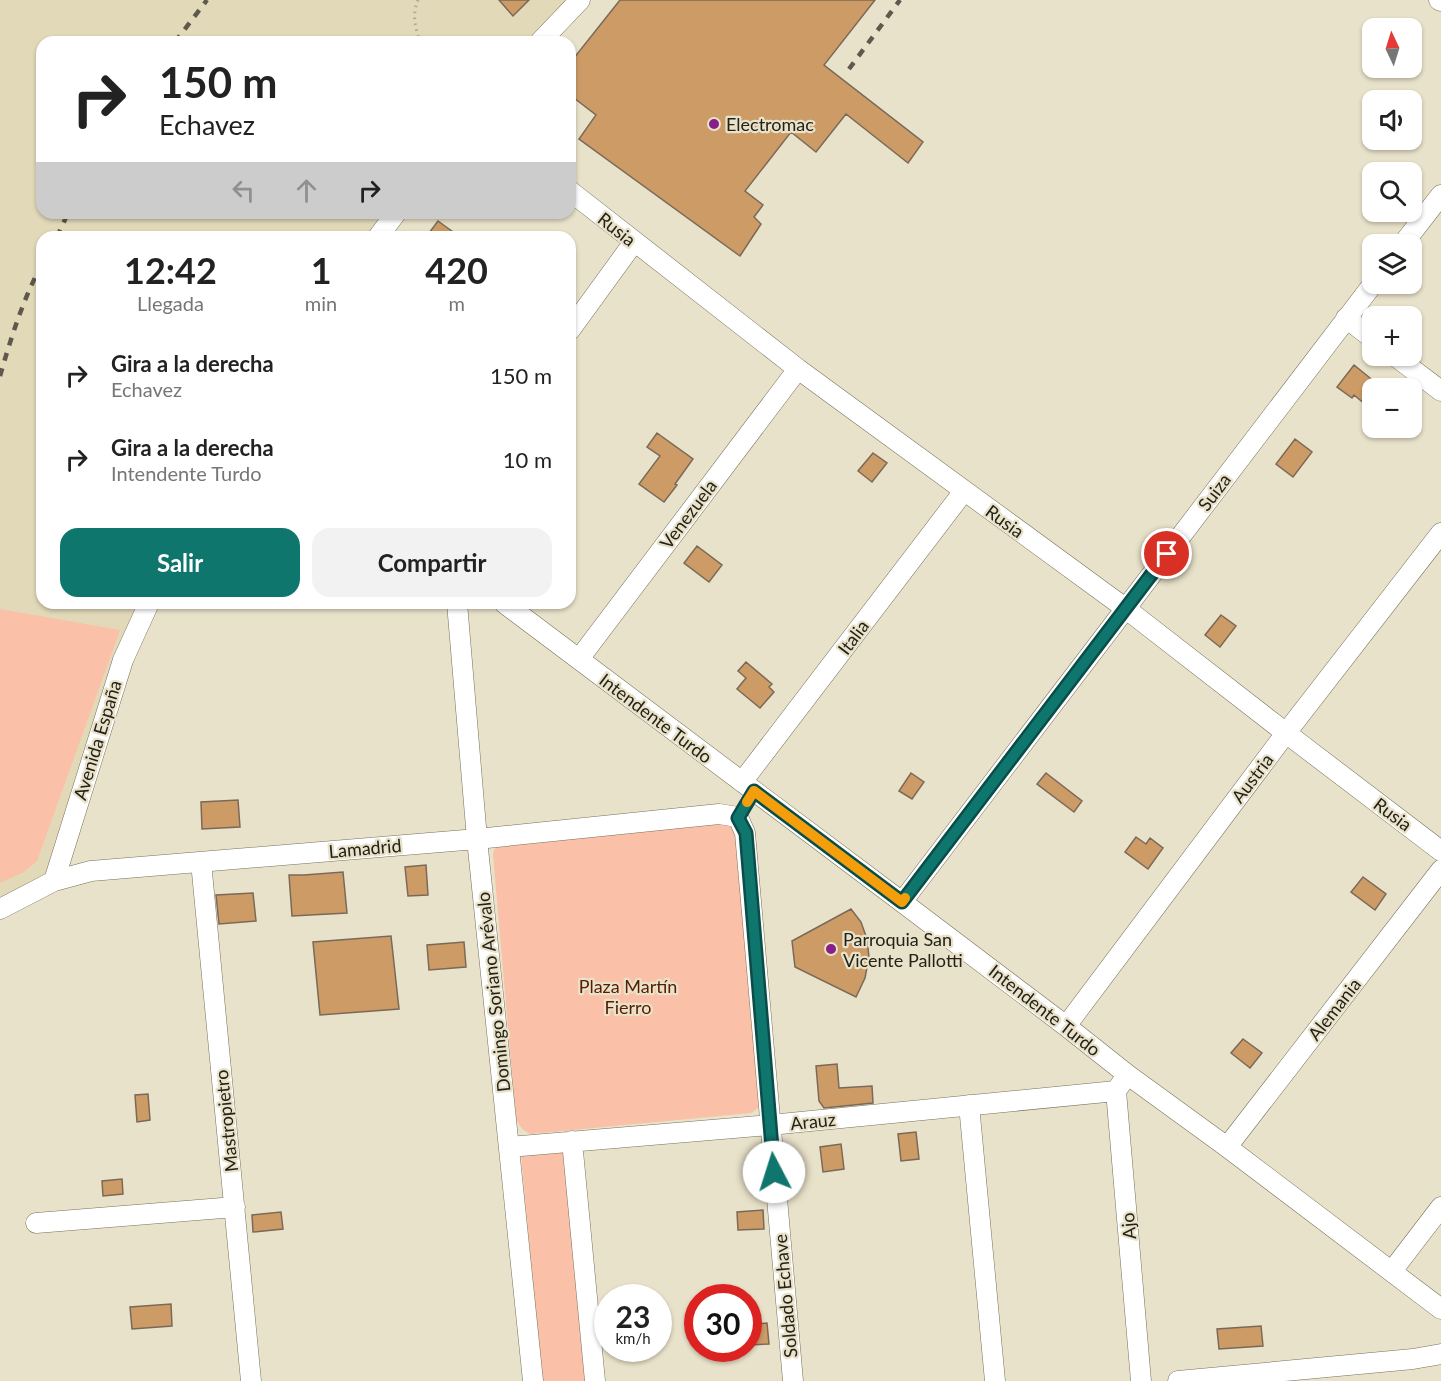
<!DOCTYPE html>
<html lang="es">
<head>
<meta charset="utf-8">
<style>
  body { margin:0; font-family:Lato,sans-serif; background:#f2f2f2; color:#222; height:100vh; display:flex; flex-direction:column; font-size:22px; white-space:nowrap }
  * { box-sizing:border-box; margin:0 }
  p { font-size:20px; color:#767676 }
  .icon { flex:none; width:33px; height:33px; fill:none; stroke:currentColor; stroke-width:2; stroke-linecap:round; stroke-linejoin:round }
  .map { position:relative; flex:1; overflow:hidden }
  .panel { position:absolute; left:36px; top:231px; width:540px; height:378px; display:flex; flex-direction:column; background:#fff; border-radius:18px; box-shadow:0 2px 4px #0004 }
  .panel>* { flex:none }
  .top-card { position:absolute; left:36px; top:36px; width:540px; height:183px; border-radius:18px; box-shadow:0 2px 4px #0004; background:#fff; color:#222; overflow:hidden }
  .needle { width:39px; rotate:356deg }
  .buttons { position:absolute; left:1362px; top:18px; display:grid; gap:12px }
  .buttons a { display:grid; place-items:center; width:60px; height:60px; border-radius:12px; background:#fff; box-shadow:0 2px 4px #0004; font-size:30px }
  .speed { position:absolute; left:594px; top:1284px; display:flex; gap:12px; font-size:30px; font-weight:700; text-align:center }
  .speed>* { display:grid; place-content:center; width:78px; height:78px; border-radius:50%; background:#fff; box-shadow:0 2px 4px #0004; line-height:1 }
  .speed small { font-size:15px; font-weight:400 }
  .speed .limit { border:9px solid #d22; background:#fff; color:#111 }
  .pin { position:absolute; display:grid; place-items:center; width:51px; height:51px; color:#fff; margin:-26px; border:3px solid #fff; border-radius:50%; box-shadow:0 2px 6px #0007 }
  .me { position:absolute; width:66px; margin:-33px; rotate:355deg; stroke-linejoin:round; filter:drop-shadow(0 0 4px #0008) }
  .turn { display:flex; align-items:center; gap:21px; height:126px; padding:0 24px; font-size:27px }
  .turn .icon { width:78px; height:78px; stroke-width:2.5 }
  .turn b { display:block; font-size:42px; line-height:51px }
  .lanes { display:flex; align-items:center; height:57px; padding:0 24px; background:#0003; justify-content:center; gap:30px; direction:ltr }
  .lanes .off { opacity:.35 }
  .eta { display:flex; justify-content:space-evenly; align-items:center; height:102px; text-align:center }
  .eta b { font-size:36px; font-weight:700; line-height:42px }
  .button { display:flex; gap:12px; margin-top:auto; padding:12px 24px }
  .button a { flex:1; height:69px; border-radius:18px; background:#0f766e; color:#fff; font-size:24px; font-weight:700; line-height:69px; text-align:center }
  .button a+a { background:#f2f2f2; color:#222 }
  ul { padding:0; list-style:none }
  li { display:flex; align-items:center; gap:18px; height:84px; padding:0 24px }
  li div { flex:1 }
  li b { display:block; font-size:22px }
  li em { font-style:normal }
  .map>svg:first-child { display:block }
  .built { fill:#e2d9b9 }
  .green { fill:#fac0a8 }
  .building { fill:#cd9c66; stroke:#7a6958; stroke-width:1.5 }
  .lines { fill:none; stroke-linecap:round; stroke-linejoin:round }
  .minor-casing { stroke:#77715b; stroke-width:21 }
  .path { stroke:#aea894; stroke-width:3; stroke-dasharray:1.5 4.5; stroke-linecap:butt }
  .minor { stroke:#fff; stroke-width:20 }
  .rail { stroke:#5e594c; stroke-width:4.5; stroke-dasharray:8 8; stroke-linecap:butt }
  .route-casing { stroke:#0a4d48; stroke-width:15 }
  .route { stroke:#0f766e; stroke-width:10 }
  .slow { stroke:#f59e0b; stroke-width:10 }
  .poi-dot { fill:#861f87; stroke:#e9e2ca; stroke-width:2 }
  .labels { text-anchor:middle; dominant-baseline:central; stroke-width:4.5; stroke-linejoin:round; paint-order:stroke }
  .poi-label { font-size:18px; fill:#242118; stroke:#e9e2ca; text-anchor:start }
  .street-label { font-size:18px; fill:#242118; stroke:#e9e2ca }
  .park-label { font-size:18px; fill:#581c00; stroke:#e9e2ca }
</style>
</head>
<body>
<div class="map">
<svg width="1441" height="1381" viewBox="0 0 1441 1381">
  <rect width="100%" height="100%" fill="#e9e2ca"/>
  <path class="built" d="M0,0H585L543,42H42V213H397L378,237H42V603H151L53,872L0,906Z"/>
  <path class="green" d="M0,609L120,630L37,861L24,872L0,883Z
    M716,822C730,825 732,825 736,838L761,1100L758,1108L751,1113L531,1134C523,1131 520,1127 516,1119L493,855L494,850L499,844Z
    M571,1149L595,1381H542L521,1154Z"/>
  <path class="building" d="M499,0H529L513,16Z
    M620,0H875L824,65L923,142L908,163L846,114L816,152L791,132L745,191L763,205L754,217L761,224L740,256L579,139L596,115L570,95V63Z
    M438,221L460,237H426Z
    M1354,365L1375,382L1372,385V410L1354,395L1352,398L1337,387Z
    M657,433L693,459L675,484L677,485L664,502L639,484L660,456L647,447Z
    M1295,439L1312,452L1293,477L1276,464Z
    M873,453L887,463L872,482L858,471Z
    M697,546L722,565L709,582L684,563Z
    M1221,615L1236,626L1220,647L1205,635Z
    M746,662L772,684L769,687L774,692L760,708L737,689L746,678L738,671Z
    M911,773L924,782L912,799L899,791Z
    M1046,773L1082,801L1074,812L1037,784Z
    M238,800L240,827L202,829L201,802Z
    M1136,837L1146,844L1150,838L1163,848L1148,869L1125,852Z
    M426,865L428,895L408,896L405,867Z
    M343,872L347,913L292,916L289,875H304Z
    M1363,877L1386,894L1375,910L1351,892Z
    M253,893L256,921L219,924L216,895Z
    M851,909L861,922L867,939L869,957L865,978L856,997L795,967L792,941Z
    M391,936L399,1009L320,1015L313,942Z
    M464,942L466,967L429,970L427,945Z
    M1243,1039L1262,1053L1250,1068L1231,1053Z
    M837,1064L839,1088L872,1086L873,1103L824,1108L819,1101L816,1066Z
    M148,1094L150,1120L137,1122L135,1095Z
    M916,1132L919,1159L901,1161L898,1134Z
    M841,1144L844,1169L823,1172L820,1147Z
    M122,1179L123,1194L103,1196L102,1181Z
    M763,1210L764,1229L738,1230L737,1212Z
    M281,1212L283,1229L253,1232L252,1215Z
    M171,1304L172,1326L132,1329L130,1307Z
    M767,1323L769,1344L748,1345V1325Z
    M1261,1326L1263,1346L1219,1349L1217,1329Z"/>
  <g class="lines">
    <g class="minor-casing">
      <path id="minor" d="M1439,0L1441,1
        M540,42L580,0
        M570,191L798,369L1125,608L1286,733L1441,851
        M378,237L396,213
        M1403,244L1441,195
        M1346,318L1372,338
        M570,330L634,242
        M1395,356L1441,391
        M457,603L477,839L533,1381
        M504,603L902,902L1066,1026L1128,1075L1227,1147L1441,1309
        M579,659L798,369
        M742,782L964,491
        M738,817L745,833L793,1381
        M201,862L251,1381
        M54,881L123,660L149,603
        M902,902L1373,284
        M0,909L54,881L91,871L477,839L719,814L738,817
        M1066,1026L1286,733L1441,533
        M1123,1081L1116,1091L1141,1381
        M969,1105L995,1381
        M572,1141L595,1381
        M509,1147L770,1125L1116,1091
        M1227,1147L1441,870
        M36,1223L235,1207
        M1392,1271L1441,1207
        M1178,1381L1413,1359L1441,1354"/>
    </g>
    <path class="path" d="M418,0C412,14 415,28 420,42"/>
    <use href="#minor" class="minor"/>
    <path class="rail" d="M175,42L207,0
      M849,69L900,0
      M57,237L68,213
      M0,376C11,338 23,299 42,264"/>
  </g>
  <g class="lines">
    <g class="route-casing">
      <path id="route" d="M774,1172L746,833L738,818L754,791L902,902L1167,554"/>
    </g>
    <use href="#route" class="route"/>
    <path class="slow" d="M747,802L754,791L902,902L905,898"/>
  </g>
  <g class="poi-dot">
    <circle cx="714" cy="124" r="6"/>
    <circle cx="831" cy="949" r="6"/>
  </g>
  <g class="labels">
    <g class="poi-label">
      <text x="726" y="124">Electromac</text>
      <text x="843" y="939">Parroquia San<tspan x="843" dy="21">Vicente Pallotti</tspan></text>
    </g>
    <g class="street-label">
      <text transform="translate(617 229) rotate(38)">Rusia</text>
      <text transform="translate(1214 492) rotate(-53)">Suiza</text>
      <text transform="translate(688 514) rotate(-53)">Venezuela</text>
      <text transform="translate(1005 521) rotate(36)">Rusia</text>
      <text transform="translate(853 637) rotate(-53)">Italia</text>
      <text transform="translate(656 718) rotate(37)">Intendente Turdo</text>
      <text transform="translate(97 740) rotate(-73)">Avenida España</text>
      <text transform="translate(1252 778) rotate(-53)">Austria</text>
      <text transform="translate(1393 814) rotate(37)">Rusia</text>
      <text transform="translate(365 848) rotate(-5)">Lamadrid</text>
      <text transform="translate(493 992) rotate(-96)">Domingo Soriano Arévalo</text>
      <text transform="translate(1334 1009) rotate(-52)">Alemania</text>
      <text transform="translate(1045 1010) rotate(38)">Intendente Turdo</text>
      <text transform="translate(226 1121) rotate(-96)">Mastropietro</text>
      <text transform="translate(813 1121) rotate(-6)">Arauz</text>
      <text transform="translate(1128 1226) rotate(-95)">Ajo</text>
      <text transform="translate(785 1296) rotate(-95)">Soldado Echave</text>
    </g>
    <g class="park-label">
      <text x="628" y="986">Plaza Martín<tspan x="628" dy="21">Fierro</tspan></text>
    </g>
  </g>
</svg>
<div class="buttons">
<a><svg class="needle" viewBox="-14 -14 28 28"><path d="M0-13l5 13h-10z" fill="#e53935"/><path d="M0 13l5-13h-10z" fill="#767676"/></svg></a>
<a><svg class="icon" aria-label="sound" viewBox="0 0 24 24"><path d="M4 9h4l5-4v14l-5-4H4zM17 9q2 3 0 6"/></svg></a>
<a><svg class="icon" aria-label="search" viewBox="0 0 24 24"><circle cx="10" cy="10" r="6"/><path d="M15 15l6 6"/></svg></a>
<a><svg class="icon" aria-label="layers" viewBox="0 0 24 24"><path d="M12 4l9 5-9 5-9-5zM3 14l9 5 9-5"/></svg></a>
<a>+</a>
<a>−</a>
</div>
<div class="speed"><div>23<small>km/h</small></div><div class="limit">30</div></div>
<div class="pin" style="left:1167px;top:554px;background:#d93025"><svg class="icon" aria-label="arrive" viewBox="0 0 24 24"><path d="M6 21V4h12l-3 4 3 4H6"/></svg></div>
<svg class="me" style="left:774px;top:1172px" viewBox="-20 -20 40 40"><circle r="19" fill="#fff"/><path d="M0-13L10 11 0 6-10 11z" fill="#0f766e"/></svg>
<div class="top-card">
<div class="turn"><svg class="icon" aria-label="right" viewBox="0 0 24 24"><path d="M7 20v-9h11M14 6l5 5-5 5"/></svg><div><b>150 m</b>Echavez</div></div>
<div class="lanes"><svg class="icon off" aria-label="left" viewBox="0 0 24 24"><path d="M17 20v-9H6M10 6l-5 5 5 5"/></svg><svg class="icon off" aria-label="ahead" viewBox="0 0 24 24"><path d="M12 20V5M6 11l6-6 6 6"/></svg><svg class="icon" aria-label="right" viewBox="0 0 24 24"><path d="M7 20v-9h11M14 6l5 5-5 5"/></svg></div>
</div>
<section class="panel">
<div class="eta">
<div><b>12:42</b><p>Llegada</p></div>
<div><b>1</b><p>min</p></div>
<div><b>420</b><p>m</p></div>
</div>
<ul>
<li><svg class="icon" aria-label="right" viewBox="0 0 24 24"><path d="M7 20v-9h11M14 6l5 5-5 5"/></svg><div><b>Gira a la derecha</b><p>Echavez</p></div><em>150 m</em></li>
<li><svg class="icon" aria-label="right" viewBox="0 0 24 24"><path d="M7 20v-9h11M14 6l5 5-5 5"/></svg><div><b>Gira a la derecha</b><p>Intendente Turdo</p></div><em>10 m</em></li>
</ul>
<div class="button"><a>Salir</a><a>Compartir</a></div>
</section>
</div>
</body>
</html>
